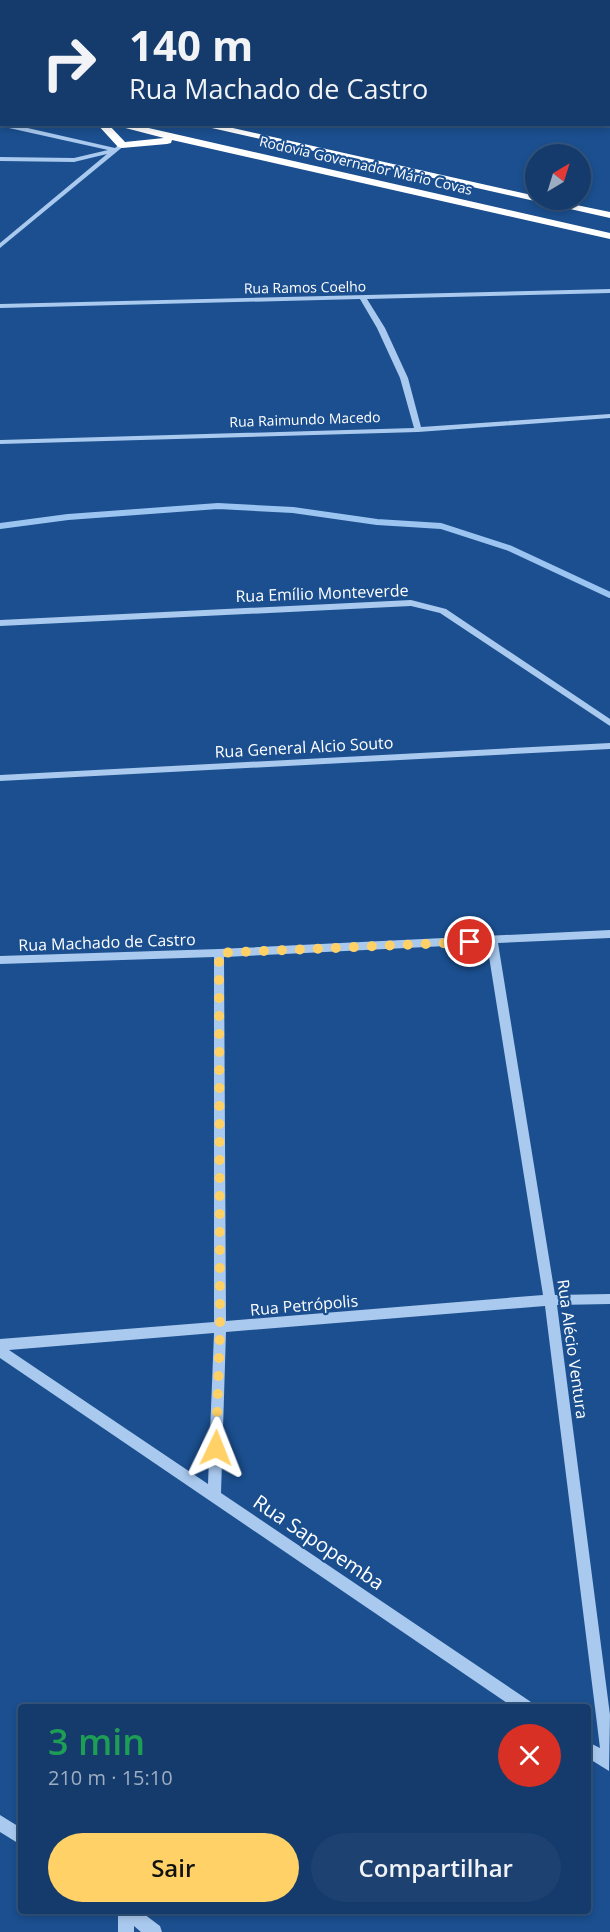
<!DOCTYPE html>
<html lang="pt">
<head>
<meta charset="utf-8">
<style>
  body { margin:0; font-family:"Open Sans",sans-serif; background:#1d4271; color:#f1f3f6; height:100vh; display:flex; flex-direction:column; font-size:22px; white-space:nowrap }
  * { box-sizing:border-box; margin:0 }
  p { font-size:20px; color:#9dadc1 }
  .icon { flex:none; width:33px; height:33px; fill:none; stroke:currentColor; stroke-width:2; stroke-linecap:round; stroke-linejoin:round }
  .map { position:relative; flex:1; overflow:hidden }
  .details { position:absolute; left:18px; top:1704px; width:573px; height:210px; display:flex; flex-direction:column; background:#143b6b; border-radius:6px; box-shadow:0 3px 9px #0003,0 0 0 2px #33557e }
  .details>* { flex:none }
  .banner { position:absolute; left:0px; top:0px; width:610px; height:126px; box-shadow:0 3px 9px #0003,0 0 0 2px #33557e; background:#143b6b; color:#f1f3f6; overflow:hidden }
  .needle { width:39px; rotate:38deg }
  .buttons { position:absolute; left:525px; top:144px; display:grid; gap:12px }
  .buttons a { display:grid; place-items:center; width:66px; height:66px; border-radius:50%; background:#143b6b; box-shadow:0 3px 9px #0003,0 0 0 2px #33557e; font-size:30px }
  .pin { position:absolute; display:grid; place-items:center; width:51px; height:51px; color:#fff; margin:-26px; border:3px solid #fff; border-radius:50%; box-shadow:0 2px 6px #0007 }
  .me { position:absolute; width:66px; margin:-33px; rotate:2deg; stroke-linejoin:round; filter:drop-shadow(0 0 4px #0008) }
  .turn { display:flex; align-items:center; gap:21px; height:126px; padding:0 30px; font-size:27px }
  .turn .icon { width:78px; height:78px; stroke-width:2.5 }
  .turn b { display:block; font-size:42px; line-height:51px }
  .round { display:grid; place-items:center; flex:none; width:63px; height:63px; border-radius:32px; background:#1d4271 }
  .summary { display:flex; align-items:center; justify-content:space-between; height:102px; padding:0 30px }
  h1 { font-size:36px; font-weight:600; line-height:45px; color:#1e9e55 }
  .button { display:flex; gap:12px; margin-top:auto; padding:12px 30px }
  .button a { flex:1; height:69px; border-radius:36px; background:#ffd166; color:#111; font-size:24px; font-weight:600; line-height:69px; text-align:center }
  .button a+a { background:#1d4271; color:#f1f3f6 }
  .map>svg:first-child { display:block }
  .lines { fill:none; stroke-linecap:round; stroke-linejoin:round }
  .stream { stroke:#9cc4f0; stroke-width:6 }
  .minor { fill:#a9c9ee; fill-rule:evenodd }
  .highway { fill:#fff; fill-rule:evenodd }
  .route { stroke:#ffd166; stroke-width:10; stroke-dasharray:0 18 }
  .labels { text-anchor:middle; dominant-baseline:central; stroke-width:4.5; stroke-linejoin:round; paint-order:stroke }
  .far-street-label { font-size:14px; fill:#fff; stroke:#1b4f8f }
  .street-label { font-size:16px; fill:#fff; stroke:#1b4f8f }
  .near-street-label { font-size:20px; fill:#fff; stroke:#1b4f8f }
</style>
</head>
<body>
<div class="map">
<svg width="610" height="1932" viewBox="0 0 610 1932">
  <rect width="100%" height="100%" fill="#1b4f8f"/>
  <g class="lines">
    <path class="stream" d="M0,526L68,517L218,506L293,510L377,522L441,526L509,548L610,595"/>
    <path class="minor" d="M15,0H21L15,2Z
      M337,0H343V2H337Z
      M463,0H470L462,2Z
      M539,0H546L538,2Z
      M564,0L573,2H566Z
      M609,13H610V17H609Z
      M2,35V41L0,42V36Z
      M0,122L2,124H10L115,148L120,144L125,145L0,248V243L107,154L74,162L0,161V157L74,158L108,150L0,126Z
      M610,289V293L367,299L385,328L408,378L421,427L610,414V418L418,432L0,444V440L414,428L400,378L377,328L360,299L0,308V304Z
      M411,600L446,609L610,719V726L440,613L411,606L0,626V620Z
      M610,743V749L0,781V775Z
      M610,930V938L498,943L555,1295L610,1294V1304L557,1305L610,1715L609,1771L588,1758V1742L600,1748L545,1306L226,1332L221,1493L531,1702L533,1707H513L0,1358V1339L214,1322V957L0,964V956L219,949ZM487,944L543,1295L226,1321L224,957ZM214,1333L208,1484L9,1350Z
      M0,1815L21,1828V1845L0,1832Z
      M118,1911H140L160,1926L162,1932H141L134,1926V1932H118Z"/>
    <path class="highway" d="M0,77H2V83H0Z
      M0,97H2V103H0Z
      M97,124H108L125,142L164,138L110,124H131L610,233V239L172,140L171,143L167,144L122,148L118,147Z
      M194,124H215L536,196V200H552L610,212V218Z"/>
  </g>
  <g class="lines">
    <path class="route" d="M216,1448L220,1329L219,953L470,942"/>
  </g>
  <g class="labels">
    <g class="far-street-label">
      <text transform="translate(366 165) rotate(13)">Rodovia Governador Mário Covas</text>
      <text transform="translate(305 287) rotate(-1)">Rua Ramos Coelho</text>
      <text transform="translate(305 419) rotate(-2)">Rua Raimundo Macedo</text>
    </g>
    <g class="street-label">
      <text transform="translate(322 593) rotate(-2)">Rua Emílio Monteverde</text>
      <text transform="translate(304 747) rotate(-3)">Rua General Alcio Souto</text>
      <text transform="translate(107 942) rotate(-2)">Rua Machado de Castro</text>
      <text transform="translate(304 1305) rotate(-5)">Rua Petrópolis</text>
      <text transform="translate(573 1349) rotate(82)">Rua Alécio Ventura</text>
    </g>
    <g class="near-street-label">
      <text transform="translate(319 1542) rotate(34)">Rua Sapopemba</text>
    </g>
  </g>
</svg>
<div class="buttons">
<a><svg class="needle" viewBox="-14 -14 28 28"><path d="M0-13l5 13h-10z" fill="#e53935"/><path d="M0 13l5-13h-10z" fill="#9dadc1"/></svg></a>
</div>
<div class="pin" style="left:470px;top:942px;background:#d93025"><svg class="icon" aria-label="arrive" viewBox="0 0 24 24"><path d="M6 21V4h12l-3 4 3 4H6"/></svg></div>
<svg class="me" style="left:216px;top:1448px" viewBox="-20 -20 40 40"><path d="M0-17L14 15 0 8-14 15z" fill="#ffd166" stroke="#fff" stroke-width="4"/></svg>
<div class="banner">
<div class="turn"><svg class="icon" aria-label="right" viewBox="0 0 24 24"><path d="M7 20v-9h11M14 6l5 5-5 5"/></svg><div><b>140 m</b>Rua Machado de Castro</div></div>
</div>
<section class="details">
<div class="summary"><div><h1>3 min</h1><p>210 m · 15:10</p></div><a class="round" style="background:#d93025;color:#fff"><svg class="icon" aria-label="close" viewBox="0 0 24 24"><path d="M6 6l12 12M18 6L6 18"/></svg></a></div>
<div class="button"><a>Sair</a><a>Compartilhar</a></div>
</section>
</div>
</body>
</html>
